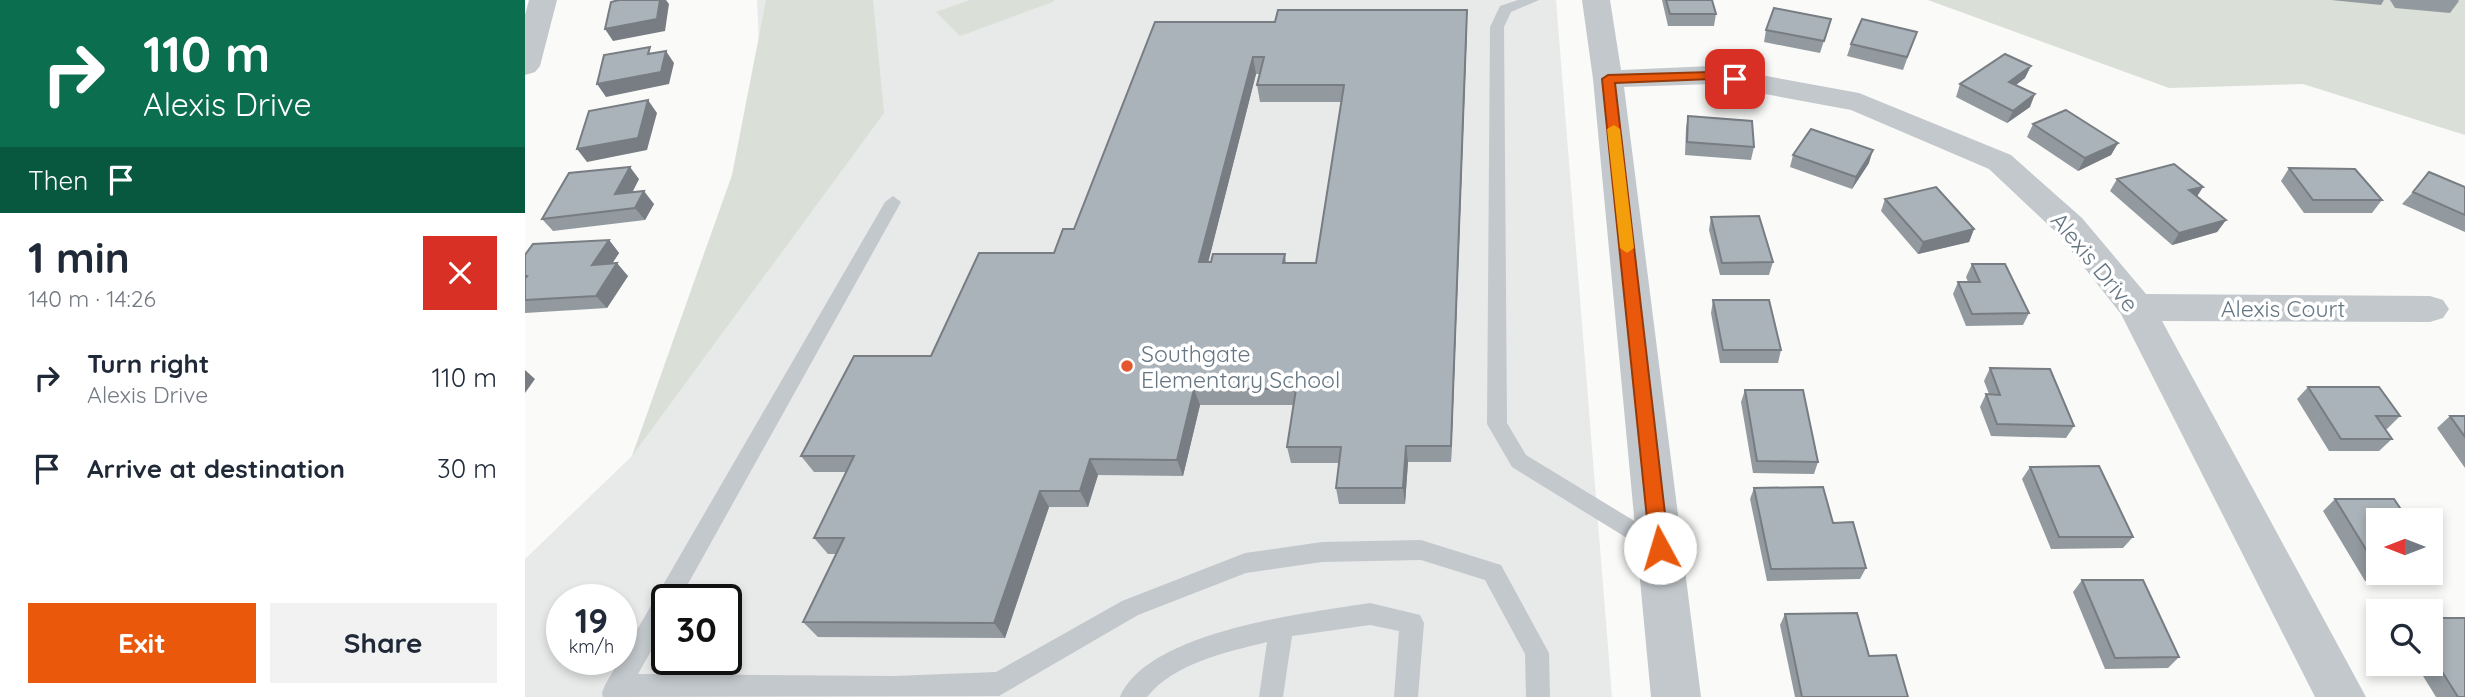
<!DOCTYPE html>
<html lang="en">
<head>
<meta charset="utf-8">
<style>
  body { margin:0; font-family:Quicksand,sans-serif; background:#f2f2f3; color:#1f2937; height:100vh; display:flex; flex-direction:column; font-size:26px; white-space:nowrap }
  * { box-sizing:border-box; margin:0 }
  p { font-size:23px; color:#747a83 }
  .icon { flex:none; width:38px; height:38px; fill:none; stroke:currentColor; stroke-width:2; stroke-linecap:round; stroke-linejoin:round }
  .map { position:relative; flex:1; overflow:hidden }
  .drawer { display:flex; flex-direction:column; background:#fff; width:525px }
  .drawer>* { flex:none }
  .top-card { background:#0b6e4f; color:#fff; overflow:hidden }
  .needle { width:46px; rotate:270deg }
  .fabs { position:absolute; left:1841px; top:508px; display:grid; gap:14px }
  .fabs a { display:grid; place-items:center; width:77px; height:77px; border-radius:0px; background:#fff; box-shadow:0 4px 10px #0003; font-size:35px }
  .speed { position:absolute; left:21px; top:584px; display:flex; gap:14px; font-size:35px; font-weight:700; text-align:center }
  .speed>* { display:grid; place-content:center; width:91px; height:91px; border-radius:50%; background:#fff; box-shadow:0 4px 10px #0003; line-height:1 }
  .speed small { font-size:18px; font-weight:400 }
  .speed .limit { border:4px solid #111; border-radius:10px; background:#fff; color:#111 }
  .pin { position:absolute; display:grid; place-items:center; width:60px; height:60px; color:#fff; margin:-30px; border-radius:14px; box-shadow:0 4px 10px #0006 }
  .me { position:absolute; width:77px; margin:-38px; rotate:354deg; stroke-linejoin:round; filter:drop-shadow(0 0 5px #0008) }
  .turn { display:flex; align-items:center; gap:24px; height:147px; padding:0 28px; font-size:32px }
  .turn .icon { width:91px; height:91px; stroke-width:2.5 }
  .turn b { display:block; font-size:49px; line-height:60px }
  .then { display:flex; align-items:center; height:66px; padding:0 28px; background:#0003; gap:14px; font-size:26px }
  .round { display:grid; place-items:center; flex:none; width:74px; height:74px; border-radius:0px; background:#f2f2f3 }
  .overview { display:flex; align-items:center; justify-content:space-between; height:119px; padding:0 28px }
  h1 { font-size:42px; font-weight:700; line-height:52px }
  .cta { display:flex; gap:14px; margin-top:auto; padding:14px 28px }
  .cta a { flex:1; height:80px; border-radius:0px; background:#ea580c; color:#fff; font-size:28px; font-weight:700; line-height:80px; text-align:center }
  .cta a+a { background:#f2f2f3; color:#1f2937 }
  ul { padding:0; list-style:none }
  li { display:flex; align-items:center; gap:21px; height:91px; padding:0 28px }
  li div { flex:1 }
  li b { display:block; font-size:26px }
  li em { font-style:normal }
  main { display:flex; flex:1; min-height:0 }
  .map>svg:first-child { display:block }
  .built { fill:#e8e9e9; fill-rule:evenodd }
  .green { fill:#dadfd7 }
  .lines { fill:none; stroke-linecap:round; stroke-linejoin:round }
  .service { fill:#c3c8cc; fill-rule:evenodd }
  .minor { fill:#c3c8cc; fill-rule:evenodd }
  .wall { fill:#929a9f; fill-rule:evenodd }
  .shaded-wall { fill:#777d82 }
  .building { fill:#aab3b9; stroke:#777d82; stroke-width:2; fill-rule:evenodd }
  .route { fill:#ea580c; stroke:#983908; stroke-width:2 }
  .slow { fill:#f59e0b }
  .poi-dot { fill:#e4572e; stroke:#fff; stroke-width:2.5 }
  .labels { text-anchor:middle; dominant-baseline:central; stroke-width:7; stroke-linejoin:round; paint-order:stroke }
  .street-label { font-size:23px; fill:#657683; stroke:#fff }
  .poi-label { font-size:23px; fill:#657683; stroke:#fff; text-anchor:start }
</style>
</head>
<body>
<main>
<section class="drawer">
<div class="top-card">
<div class="turn"><svg class="icon" aria-label="right" viewBox="0 0 24 24"><path d="M7 20v-9h11M14 6l5 5-5 5"/></svg><div><b>110 m</b>Alexis Drive</div></div>
<div class="then">Then<svg class="icon" aria-label="arrive" viewBox="0 0 24 24"><path d="M6 21V4h12l-3 4 3 4H6"/></svg></div>
</div>
<div class="overview"><div><h1>1 min</h1><p>140 m · 14:26</p></div><a class="round" style="background:#d93025;color:#fff"><svg class="icon" aria-label="close" viewBox="0 0 24 24"><path d="M6 6l12 12M18 6L6 18"/></svg></a></div>
<ul>
<li><svg class="icon" aria-label="right" viewBox="0 0 24 24"><path d="M7 20v-9h11M14 6l5 5-5 5"/></svg><div><b>Turn right</b><p>Alexis Drive</p></div><em>110 m</em></li>
<li><svg class="icon" aria-label="arrive" viewBox="0 0 24 24"><path d="M6 21V4h12l-3 4 3 4H6"/></svg><div><b>Arrive at destination</b></div><em>30 m</em></li>
</ul>
<div class="cta"><a>Exit</a><a>Share</a></div>
</section>
<div class="map">
<svg width="1940" height="697" viewBox="0 0 1940 697">
  <rect width="100%" height="100%" fill="#fafaf8"/>
  <path class="built" d="M232,0H1031L1087,697H0V559L107,456L237,116ZM37,600H96V660H37ZM142,600H201V660H142Z"/>
  <path class="green" d="M241,0H348L359,113L107,456L207,175Z
    M445,0H529L530,1L435,36L411,12Z
    M1403,0H1940V135L1778,84L1644,88Z"/>
  <g class="lines">
    <path class="service" d="M993,0H1014L986,12L979,27L982,423L1001,455L1139,539L1142,546L1139,553L1131,556L987,467L962,424L965,27L975,6Z
      M368,196L376,202L154,600H142V623L113,674L369,676L471,672L597,601L720,553L797,542L896,540L976,565L1024,653L1025,697H1001L1000,654L960,580L896,560L797,562L721,573L613,615L474,696L78,697L77,693L80,685L360,202Z
      M845,603L895,615L899,623L893,697H869L874,631L845,625L767,636L758,697H734L742,642C702,652 649,663 622,697H595C623,631 781,613 845,603Z"/>
    <path class="minor" d="M4,0H32L15,66L10,72L0,75V15Z
      M1057,0H1085L1096,70L1186,66L1334,93L1486,155L1557,218L1621,294L1905,296L1918,300L1924,309L1918,318L1905,322L1637,321L1841,697H1790L1596,314L1533,234L1464,169L1326,110L1186,84L1099,87L1176,697H1126L1068,79Z"/>
  </g>
  <path class="wall" d="M1137,0H1187L1191,14L1189,26H1143Z
    M1806,0H1859L1856,5Z
    M1865,0H1933L1934,1L1925,13L1870,8Z
    M1306,19L1295,53L1239,42L1241,30Z
    M630,22L942,27L926,462H883L880,504H814L811,488L814,463H766L762,447L768,405H675L658,476L573,475L563,507H524L480,638L293,637L278,622L311,554H303L289,538L321,472H289L276,456L406,356L529,253L549,229ZM731,74H735L732,85L735,102H817L791,263H761L760,254L683,262Z
    M1392,32L1378,70L1322,56L1326,44Z
    M1500,78L1491,85L1505,107L1482,123L1431,97L1435,84Z
    M1163,116L1229,147L1226,160L1160,155L1161,128Z
    M1508,124L1593,143L1586,155L1553,171L1502,137Z
    M1268,155L1344,163L1327,189L1265,167Z
    M1764,168L1857,200L1847,213H1779L1756,181Z
    M114,179L107,192L129,204L120,220L28,231L17,219Z
    M1592,179L1672,196L1701,220L1692,232L1647,245L1585,191Z
    M1940,187V232L1877,204L1888,192Z
    M1360,199L1449,229L1444,242L1393,254L1356,211Z
    M1186,217L1248,262L1244,275H1195L1184,230Z
    M84,240L94,253L87,264L103,276L82,308L0,313V255Z
    M1447,264L1504,313L1498,325L1441,326L1428,294L1433,282H1443L1441,277Z
    M1188,300L1256,350L1253,363H1195L1186,313Z
    M1465,368L1549,426L1541,438L1466,436L1455,407L1461,394H1464L1459,381Z
    M1783,387L1875,416L1862,429H1860L1867,439L1854,451H1804L1772,399Z
    M1220,390L1293,462L1289,474L1228,473L1216,402Z
    M1925,416H1940V468L1912,428Z
    M1505,467L1608,537L1598,548L1526,549L1497,479Z
    M1229,488L1308,523L1341,568L1335,579L1242,581L1225,499Z
    M1810,499L1853,520V572H1906V553L1916,569L1902,580L1840,581L1798,511Z
    M1557,580L1654,657L1643,668L1580,669L1548,592Z
    M1260,614L1344,656L1383,697H1270L1255,625Z
    M1906,618L1940,697H1911L1890,663H1906Z"/>
  <path class="shaded-wall" d="M135,0H141L144,4L140,31L88,41L80,29Z
    M942,10V27L926,462V446Z
    M141,51L149,63L144,84L81,97L72,84Z
    M728,57L731,74L679,279L674,262Z
    M1506,66L1500,78L1479,94L1484,82Z
    M1510,94L1505,107L1482,123L1488,111Z
    M123,100L132,113L122,150L62,162L52,149Z
    M1593,143L1586,155L1553,171L1560,158Z
    M1348,150L1344,163L1327,189L1331,177Z
    M105,167L114,179L100,207L90,194Z
    M1678,187L1670,200L1664,190Z
    M119,191L129,204L120,220L110,208Z
    M1701,220L1692,232L1647,245L1654,233Z
    M1449,229L1444,242L1393,254L1398,242Z
    M84,240L94,253L78,277L67,265Z
    M92,263L103,276L82,308L71,296Z
    M0,370L10,379L0,393Z
    M669,389L675,405L658,476L652,460Z
    M881,446L883,462L880,504L878,488Z
    M565,459L573,475L563,507L555,491Z
    M515,491L524,507L480,638L469,623Z"/>
  <path class="building" d="M94,0H135L132,19L80,29L86,2Z
    M1141,0H1187L1191,14H1145Z
    M1249,8L1306,19L1299,41L1241,30Z
    M753,10H942L926,446H881L878,488H811L816,447H762L771,389H669L652,460L565,459L555,491H515L469,623L278,622L319,538H289L329,456H276L329,356H406L454,253H529L538,229H549L630,22H750ZM728,57H739L732,85H819L791,263H758L760,254H688L686,262H674Z
    M1337,19L1392,32L1382,57L1326,44Z
    M125,47L123,54L141,51L136,72L72,84L79,55Z
    M1480,54L1506,66L1484,82L1510,94L1488,111L1435,84Z
    M123,100L113,138L52,149L64,111Z
    M1541,110L1593,143L1560,158L1508,124Z
    M1163,116L1227,121L1229,147L1162,142Z
    M1286,129L1348,150L1331,177L1268,155Z
    M1649,164L1678,187L1664,190L1701,220L1654,233L1592,179Z
    M105,167L90,194L119,191L110,208L17,219L44,173Z
    M1764,168L1830,169L1857,200H1788Z
    M1904,172L1940,187V215L1888,192Z
    M1411,187L1449,229L1398,242L1360,199Z
    M1234,216L1248,262L1197,263L1186,217Z
    M84,240L67,265L92,263L71,296L0,300V279L2,276H0V255L8,244Z
    M1447,264H1480L1504,313L1447,314L1433,282H1455Z
    M1188,300H1244L1256,350H1198Z
    M1465,368L1525,369L1549,426L1472,424L1461,394L1475,395Z
    M1783,387H1854L1875,416H1851L1867,439H1816Z
    M1220,390H1278L1293,462L1232,461Z
    M1925,416H1940V437Z
    M1574,466L1608,537H1534L1505,467Z
    M1298,487L1308,523L1328,522L1341,568L1246,569L1229,488Z
    M1810,499H1869L1883,520H1853V569Z
    M1906,553L1916,569H1906Z
    M1557,580H1618L1654,657L1590,658Z
    M1332,613L1344,656L1371,655L1383,697H1277L1260,614Z
    M1906,618H1940V697H1933L1906,654Z"/>
  <path class="route" d="M1186,72L1210,75L1217,79L1210,83L1186,79L1090,83L1144,548L1141,554L1135,556L1128,554L1125,548L1077,79L1083,75Z"/>
  <path class="slow" d="M1089,125L1095,129L1109,248L1102,253L1095,248L1082,129Z"/>
  <circle class="poi-dot" cx="602" cy="366" r="7"/>
  <g class="labels">
    <g class="street-label">
      <text transform="translate(1570 262) rotate(50)">Alexis Drive</text>
      <text x="1758" y="308">Alexis Court</text>
    </g>
    <g class="poi-label">
      <text x="616" y="353">Southgate<tspan x="616" dy="26">Elementary School</tspan></text>
    </g>
  </g>
</svg>
<div class="fabs">
<a><svg class="needle" viewBox="-14 -14 28 28"><path d="M0-13l5 13h-10z" fill="#e53935"/><path d="M0 13l5-13h-10z" fill="#747a83"/></svg></a>
<a><svg class="icon" aria-label="search" viewBox="0 0 24 24"><circle cx="10" cy="10" r="6"/><path d="M15 15l6 6"/></svg></a>
</div>
<div class="speed"><div>19<small>km/h</small></div><div class="limit">30</div></div>
<div class="pin" style="left:1210px;top:79px;background:#d93025"><svg class="icon" aria-label="arrive" viewBox="0 0 24 24"><path d="M6 21V4h12l-3 4 3 4H6"/></svg></div>
<svg class="me" style="left:1135px;top:548px" viewBox="-20 -20 40 40"><circle r="19" fill="#fff"/><path d="M0-13L10 11 0 6-10 11z" fill="#ea580c"/></svg>
</div>
</main>
</body>
</html>
